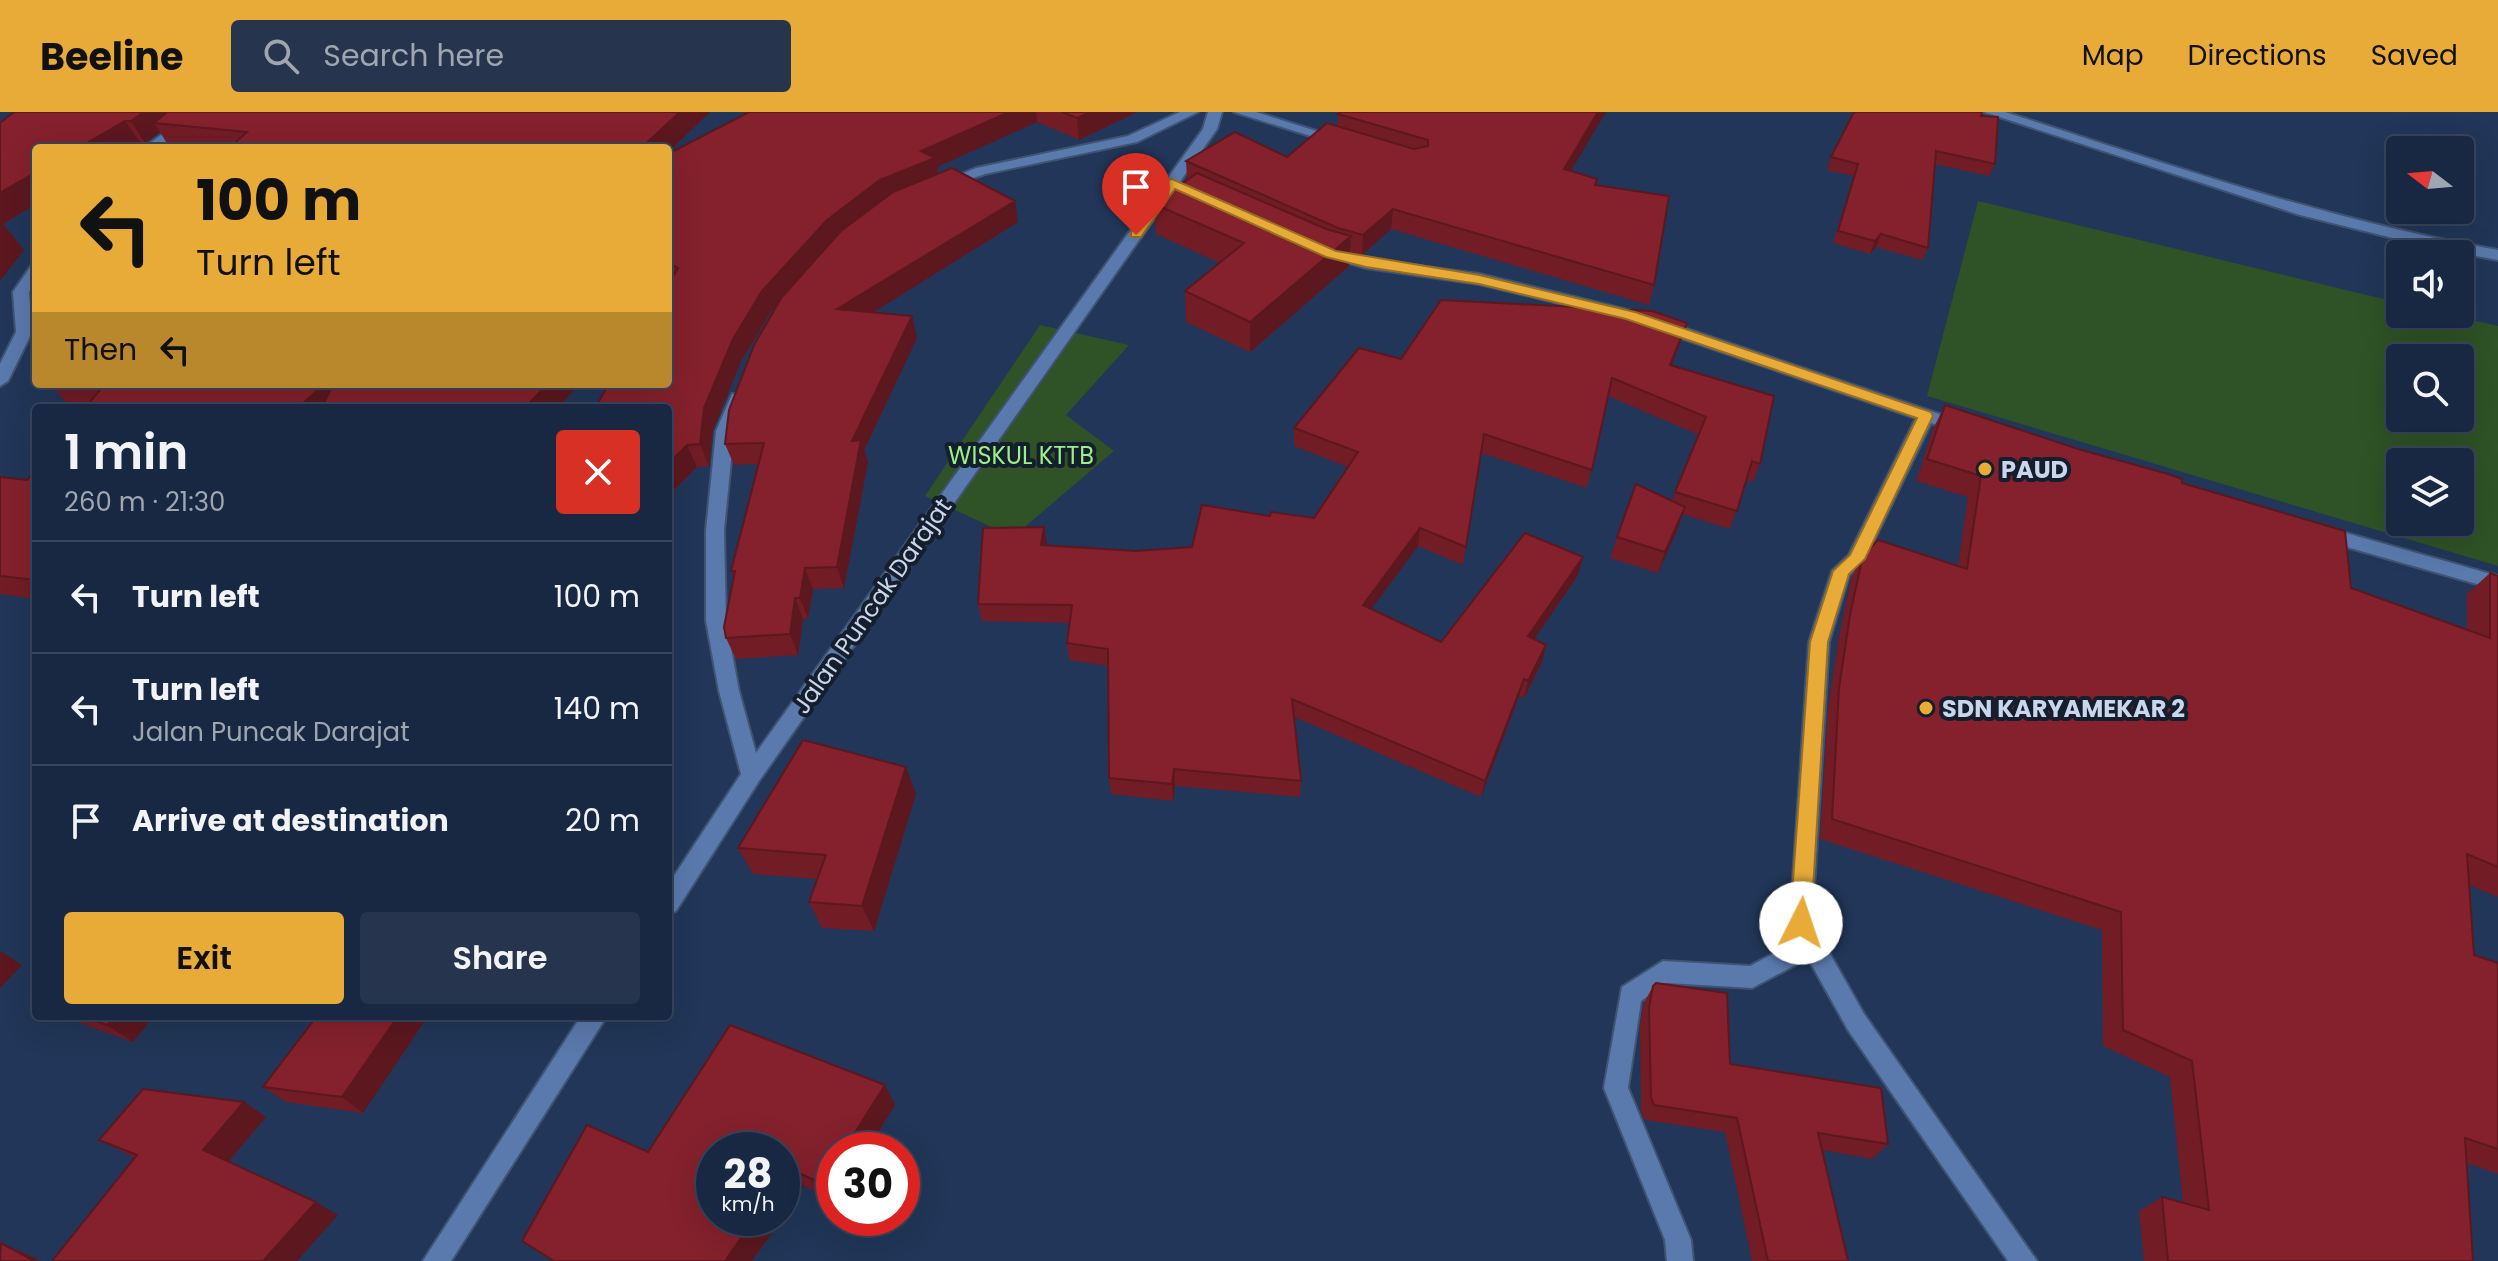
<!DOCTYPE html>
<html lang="en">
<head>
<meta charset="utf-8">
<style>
  body { margin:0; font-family:Poppins,sans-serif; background:#26344d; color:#f1f3f6; height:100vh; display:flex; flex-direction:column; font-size:30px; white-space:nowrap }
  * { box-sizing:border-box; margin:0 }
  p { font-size:26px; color:#9fa6b2 }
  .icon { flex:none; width:44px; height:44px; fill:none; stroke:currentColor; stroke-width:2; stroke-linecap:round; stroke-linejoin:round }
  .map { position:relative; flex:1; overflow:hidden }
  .details { position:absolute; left:32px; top:292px; width:640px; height:616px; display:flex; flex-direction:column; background:#192842; border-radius:8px; box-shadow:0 8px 32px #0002,0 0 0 2px #37445b }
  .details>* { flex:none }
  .banner { position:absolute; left:32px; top:32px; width:640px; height:244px; border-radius:8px; box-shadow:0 8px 32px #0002,0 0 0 2px #37445b; background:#e8ab37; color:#111; overflow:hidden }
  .needle { width:52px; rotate:286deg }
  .controls { position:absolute; left:2386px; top:24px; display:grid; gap:16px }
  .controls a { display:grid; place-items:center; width:88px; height:88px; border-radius:8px; background:#192842; box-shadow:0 8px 32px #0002,0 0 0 2px #37445b; font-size:40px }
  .speed { position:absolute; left:696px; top:1020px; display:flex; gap:16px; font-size:40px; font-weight:700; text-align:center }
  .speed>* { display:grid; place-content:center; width:104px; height:104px; border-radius:50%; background:#192842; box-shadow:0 8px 32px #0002,0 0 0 2px #37445b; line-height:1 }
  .speed small { font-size:20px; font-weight:400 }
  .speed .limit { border:12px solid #d22; background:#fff; color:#111 }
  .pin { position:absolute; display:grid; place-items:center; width:68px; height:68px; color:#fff; margin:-82px -34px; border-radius:50% 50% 50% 0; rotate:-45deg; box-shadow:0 0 8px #0007 }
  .pin .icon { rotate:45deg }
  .me { position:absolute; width:88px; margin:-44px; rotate:4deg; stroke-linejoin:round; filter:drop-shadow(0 0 6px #0008) }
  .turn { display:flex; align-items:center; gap:28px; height:168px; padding:0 32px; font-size:36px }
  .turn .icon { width:104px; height:104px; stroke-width:2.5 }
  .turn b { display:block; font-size:56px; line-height:68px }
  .then { display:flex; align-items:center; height:76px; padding:0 32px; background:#0003; gap:16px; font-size:30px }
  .round { display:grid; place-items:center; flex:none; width:84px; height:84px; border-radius:8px; background:#26344d }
  .head { display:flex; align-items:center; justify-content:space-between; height:136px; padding:0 32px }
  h1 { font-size:48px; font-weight:600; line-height:60px }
  .action { display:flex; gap:16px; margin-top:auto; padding:16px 32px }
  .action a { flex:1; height:92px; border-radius:8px; background:#e8ab37; color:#111; font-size:32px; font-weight:600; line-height:92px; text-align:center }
  .action a+a { background:#26344d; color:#f1f3f6 }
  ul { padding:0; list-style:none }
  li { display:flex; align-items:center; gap:24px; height:112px; padding:0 32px; border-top:2px solid #37445b }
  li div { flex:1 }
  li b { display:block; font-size:30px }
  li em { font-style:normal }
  header { display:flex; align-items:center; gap:48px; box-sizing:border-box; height:112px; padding:0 40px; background:#e8ab37; color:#111 }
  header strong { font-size:38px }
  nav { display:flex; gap:44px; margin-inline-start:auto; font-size:28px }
  .search { width:560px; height:72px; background:#26344d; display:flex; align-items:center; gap:20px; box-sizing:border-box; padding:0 28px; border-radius:8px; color:#9fa6b2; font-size:30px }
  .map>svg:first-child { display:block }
  .green { fill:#2f5226; fill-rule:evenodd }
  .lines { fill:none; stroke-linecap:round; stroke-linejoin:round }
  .minor-casing { stroke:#3f5373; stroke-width:4 }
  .minor { fill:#5a79ac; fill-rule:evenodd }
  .wall { fill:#721c26 }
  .shaded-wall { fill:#5c171f }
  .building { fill:#84212c; stroke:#5c171f; stroke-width:2 }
  .route { fill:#e8ab37; stroke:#976f24; stroke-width:2 }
  .poi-dot { fill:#e8ab37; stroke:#151e2d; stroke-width:3 }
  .labels { text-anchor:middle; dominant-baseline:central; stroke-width:8; stroke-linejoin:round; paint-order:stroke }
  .park-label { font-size:24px; fill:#9bf086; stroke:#151e2d }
  .poi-label { font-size:24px; font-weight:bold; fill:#c9d6ec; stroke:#151e2d; text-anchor:start }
  .street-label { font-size:24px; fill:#c9d6ec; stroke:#151e2d }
</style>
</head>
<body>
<header>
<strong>Beeline</strong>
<div class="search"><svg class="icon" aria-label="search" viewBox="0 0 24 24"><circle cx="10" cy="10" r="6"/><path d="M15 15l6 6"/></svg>Search here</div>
<nav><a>Map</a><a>Directions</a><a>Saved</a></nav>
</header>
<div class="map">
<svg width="2498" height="1149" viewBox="0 0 2498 1149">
  <rect width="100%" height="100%" fill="#213658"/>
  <path class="green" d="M1978,89L2400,191V202H2446L2498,214V454L1927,284ZM2400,246H2460V306H2400ZM2400,350H2460V410H2400Z
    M1040,213L1129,233L1066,303L1114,339L1013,425L925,384Z"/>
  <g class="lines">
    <g class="minor-casing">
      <path id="minor" d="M182,0H196C181,20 169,36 143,36L168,18Z
        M1180,0H1198L1137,30L985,62L941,77L934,73L976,56L1128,24Z
        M1208,0H1222L1217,17L759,669L676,799L668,802V773L741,662L719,579L706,509V418L716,319L732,282H744L746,286L734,319L724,418L726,509L739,579L756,641L1203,17Z
        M1234,0H1256L1348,29L1336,32Z
        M1984,0H2005C2168,52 2329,109 2498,138V148L2433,136L2300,103Z
        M1326,135L1367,147L1479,162L1636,200L1966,311L1969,315L1966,319L1960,321L1931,311L1865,447L1849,463L1829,530L1812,810L1864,902L2037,1149H2008L1848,918L1804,839L1799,851L1752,876L1667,871L1641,889L1628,976L1691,1128L1693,1149H1667L1665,1128L1604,976L1622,875L1663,849L1750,854L1782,837L1790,811L1809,530L1832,459L1849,443L1916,306L1625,207L1479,172L1366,156L1321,143V137Z
        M36,152V169L29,180L32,220L8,269L0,274V252L16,220L13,180L31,154Z
        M2321,414L2498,464V478L2315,426L2312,421Z
        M581,904H607L451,1149H423Z"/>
    </g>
    <use href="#minor" class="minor"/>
  </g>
  <path class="wall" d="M14,0H710L668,40V36H200L168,33L160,20L145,31L36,36V92L3,112L24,138L0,169V11Z
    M749,0H1137L1079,28L1037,10L937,55L938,62L1018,110L872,201L917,226L864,338L868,350L844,476L813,477L808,506L803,507L798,543L736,547L726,526L734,465L731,459L759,352L734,353L725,332L778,192L770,201L741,249L713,318L709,354L697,355L668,384V42Z
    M1338,2L1570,59L1596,73L1654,173L1649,193L1391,117L1362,143L1350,140L1349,154L1250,240L1186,210L1185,179L1220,151L1156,122L1154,92L1187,68L1186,49L1287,45L1338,14Z
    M1981,4L1995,52L1989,64L1935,52L1928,136L1922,148L1876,135L1870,142L1833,131L1854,64L1827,58L1831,45Z
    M1687,211L1671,254L1760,352L1753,370L1746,368L1730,417L1682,402L1658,461L1610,446L1617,425L1672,389L1699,323L1608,284L1587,376L1481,341L1463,453L1418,434L1371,497L1441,530L1578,463L1534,527L1542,550L1524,586L1519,584L1481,685L1294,605L1301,669L1300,685L1175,674L1173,689L1111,682L1109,666L1108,554L1069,548L1067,531L1070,511L982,509L978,492L1044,415L1047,434L1136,439L1192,435L1270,404L1314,406L1348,355L1294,334V316L1401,247Z
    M50,272H580L557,296H85L88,292L66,290Z
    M1945,293L2182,371L2351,476L2467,517V482L2490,461L2498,464V785L2469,773L2474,843L2498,851V1062L2467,1051L2473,1149H2144L2139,1099L2162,1085L2183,1091L2170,965L2103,934L2102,818L1820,727L1828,596L1839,524L1852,464L1863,443L1958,454L1968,385L1916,369L1934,315Z
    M36,357V487L0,482V365L27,368Z
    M916,682L874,819L822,816L809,790L817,767L753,762L738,736Z
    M1653,874L1730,952L1888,1032L1872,1047L1822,1038L1848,1149H1752L1725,1020L1645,1008L1641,1000L1640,913L1644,891Z
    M69,904H154L133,930L80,911Z
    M317,904H428L363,1001L286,990L263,975Z
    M885,973L895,993L867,1038H834V1088L804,1074L782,1106V1038L714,1106H782L752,1149H552L522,1129L648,1040Z
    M244,990L266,1005L229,1049L338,1103L135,1046L99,1028Z"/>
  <path class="shaded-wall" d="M144,0H178L154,11L160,20L145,31L131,9Z
    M680,0H710L668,40V36H641Z
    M1009,0H1036L1037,10L937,55L939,68L833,130L770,201L741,249L713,318L709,354L700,332L704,296L733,227L762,179L827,108L921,39Z
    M1090,0H1137L1079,28L1077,6Z
    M1598,0H1606L1560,77L1564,57Z
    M125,9L140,30L130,36H78Z
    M36,60V92L3,112L24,138L0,169V81Z
    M1015,89L1018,110L843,219L837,197Z
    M1393,97L1391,117L1362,143L1363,123Z
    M1881,122L1876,135L1870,142L1875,129Z
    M1351,124L1349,154L1250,240V210Z
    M669,150L678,172L668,182V151Z
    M912,204L917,226L864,338L868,350L844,476L837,455L852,329Z
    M1687,211L1681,229L1664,272L1670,253Z
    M324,272H351L337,296H298Z
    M548,272H580L557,296H524Z
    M687,333L697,355L668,384V352Z
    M1685,395L1678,416L1658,461L1665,440Z
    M1044,415L1047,432L1044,451L1041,433Z
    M1420,416L1418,434L1361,511L1363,493Z
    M1583,445L1578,463L1524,542L1528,524Z
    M805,456L813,477L808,506L800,486Z
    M795,486L803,507L798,543L790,522Z
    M1546,533L1542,550L1524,586L1528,569Z
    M1524,567L1519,584L1481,685L1485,669Z
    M906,655L916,682L874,819L862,794Z
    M1174,657L1175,674L1173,689L1172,672Z
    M0,839L22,853L0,876Z
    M115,904H154L133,930L107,913Z
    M398,904H428L363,1001L342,985Z
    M885,973L895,993L867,1038H844Z
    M244,990L266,1005L227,1051L203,1038Z
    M834,1055V1086L823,1072Z
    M790,1057L804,1074L782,1106V1068Z
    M316,1090L338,1103L297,1149H263Z
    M755,1106H782L752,1149H725Z
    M1,1131L31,1144L41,1149H34Z"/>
  <path class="building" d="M14,0H144L131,9H125L78,36H36V60L0,81V11Z
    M167,0H680L641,36H229L247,20L154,11Z
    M749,0H1009L921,39L935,46L880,68L827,108L762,179L733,227L704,296L700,332L687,333L668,352V296H595L609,272H668V173L678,156L669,150L668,151V42Z
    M1062,0H1090L1077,6Z
    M1340,0H1598L1564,57L1597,67L1595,73L1669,84L1654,173L1393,97L1363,123L1338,116L1186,49L1235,20L1287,45L1327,11L1414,37L1428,34V28L1338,2Z
    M1854,0H1982L1981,4L1998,5L1995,52L1936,39L1928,136L1881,122L1875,129L1838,119L1858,52L1831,45Z
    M952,56L1015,89L837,197L912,204L852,329L861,328L837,455L805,456L800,486H795L790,522L726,526L724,515L735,459H731L764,331L725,332L729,298L755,231L782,185L841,119L893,80Z
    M1197,61L1326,117L1351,124L1250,210L1185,179L1244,131L1154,92Z
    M1441,188L1652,199L1687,211L1670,253L1774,284L1760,352L1752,349L1737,399L1675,380L1706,305L1612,266L1592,358L1484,322L1466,435L1420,416L1363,493L1441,530L1525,421L1583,445L1528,524L1546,533L1528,569L1524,567L1485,669L1292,587L1301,669L1174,657L1172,672L1109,666L1108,537L1067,531L1072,493L978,492L983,416L1044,415L1041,433L1136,439L1192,435L1202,393L1270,404L1271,400L1314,406L1358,340L1294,316L1359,236L1401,247Z
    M94,272H324L298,296H85L104,273Z
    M333,272H548L524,296H322Z
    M1945,293L2078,337L2168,362L2182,367V371L2345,419L2351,476L2490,526V461L2498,464V755L2467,742L2474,843L2498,851V1037L2465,1026L2473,1149H2168L2162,1085L2209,1098L2192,949L2123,918L2121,800L1832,707L1839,576L1850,503L1863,443L1878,428L1967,457L1981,364L1927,347Z
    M36,357V468L0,464V365L27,368Z
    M1636,372L1685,395L1665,440L1617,425Z
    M803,628L906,655L862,794L809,790L826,743L738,736Z
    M1656,871L1727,881L1730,952L1881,976L1888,1032L1818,1021L1848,1149H1768L1737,1006L1654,993L1651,985L1649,896L1653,874Z
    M81,904H115L107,913Z
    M317,904H398L342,985L263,975Z
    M730,913L885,973L844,1038H834V1055L823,1072L790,1057L782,1068V1038H714V1106H755L725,1149H554L522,1129L587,1013L648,1040Z
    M143,977L244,990L203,1038L316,1090L263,1149H52L137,1043L99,1028Z
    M1,1131L34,1149H0Z"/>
  <path class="route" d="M1172,67L1336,139L1479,163L1635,200L1931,300L1933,304L1865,447L1849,462L1828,530L1811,811L1808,817L1801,820L1793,817L1790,811L1810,530L1833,459L1850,443L1917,306L1626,207L1479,172L1366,155L1326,145L1175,77L1141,125H1131V120L1168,68Z"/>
  <g class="poi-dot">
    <circle cx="1985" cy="357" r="8"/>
    <circle cx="1926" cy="596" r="8"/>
  </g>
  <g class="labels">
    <g class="park-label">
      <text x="1021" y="343">WISKUL KTTB</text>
    </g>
    <g class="poi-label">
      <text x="2001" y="357">PAUD</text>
      <text x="1942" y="596">SDN KARYAMEKAR 2</text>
    </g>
    <g class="street-label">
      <text transform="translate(872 494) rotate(-55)">Jalan Puncak Darajat</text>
    </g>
  </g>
</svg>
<div class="controls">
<a><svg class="needle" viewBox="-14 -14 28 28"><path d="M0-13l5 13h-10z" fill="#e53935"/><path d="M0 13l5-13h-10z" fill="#9fa6b2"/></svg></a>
<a><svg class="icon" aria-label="sound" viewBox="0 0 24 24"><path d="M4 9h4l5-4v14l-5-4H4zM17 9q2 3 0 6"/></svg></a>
<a><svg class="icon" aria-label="search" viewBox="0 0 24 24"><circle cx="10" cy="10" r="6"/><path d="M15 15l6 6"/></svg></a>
<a><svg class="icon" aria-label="layers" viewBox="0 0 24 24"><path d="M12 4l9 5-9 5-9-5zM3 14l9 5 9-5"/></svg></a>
</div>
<div class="speed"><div>28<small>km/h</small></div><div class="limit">30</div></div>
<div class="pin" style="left:1136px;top:123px;background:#d93025"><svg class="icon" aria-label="arrive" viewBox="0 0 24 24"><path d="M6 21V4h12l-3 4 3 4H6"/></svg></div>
<svg class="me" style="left:1801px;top:811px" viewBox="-20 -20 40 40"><circle r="19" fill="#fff"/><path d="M0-13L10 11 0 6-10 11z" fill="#e8ab37"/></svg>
<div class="banner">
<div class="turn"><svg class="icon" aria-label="left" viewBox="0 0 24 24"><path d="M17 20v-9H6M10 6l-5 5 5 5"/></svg><div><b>100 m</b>Turn left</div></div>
<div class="then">Then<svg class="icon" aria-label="left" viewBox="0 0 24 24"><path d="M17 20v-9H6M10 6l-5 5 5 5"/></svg></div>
</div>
<section class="details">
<div class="head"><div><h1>1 min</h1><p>260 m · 21:30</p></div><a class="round" style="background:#d93025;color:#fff"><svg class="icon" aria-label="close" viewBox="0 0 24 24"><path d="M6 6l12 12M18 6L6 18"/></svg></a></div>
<ul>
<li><svg class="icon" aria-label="left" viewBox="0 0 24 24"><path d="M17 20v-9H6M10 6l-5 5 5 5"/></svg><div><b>Turn left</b></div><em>100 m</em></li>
<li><svg class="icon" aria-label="left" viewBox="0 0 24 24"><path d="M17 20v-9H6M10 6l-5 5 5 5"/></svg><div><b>Turn left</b><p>Jalan Puncak Darajat</p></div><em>140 m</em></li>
<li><svg class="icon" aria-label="arrive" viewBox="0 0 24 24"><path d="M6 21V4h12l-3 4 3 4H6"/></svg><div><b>Arrive at destination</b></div><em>20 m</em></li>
</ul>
<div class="action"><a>Exit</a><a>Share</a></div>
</section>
</div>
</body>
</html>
